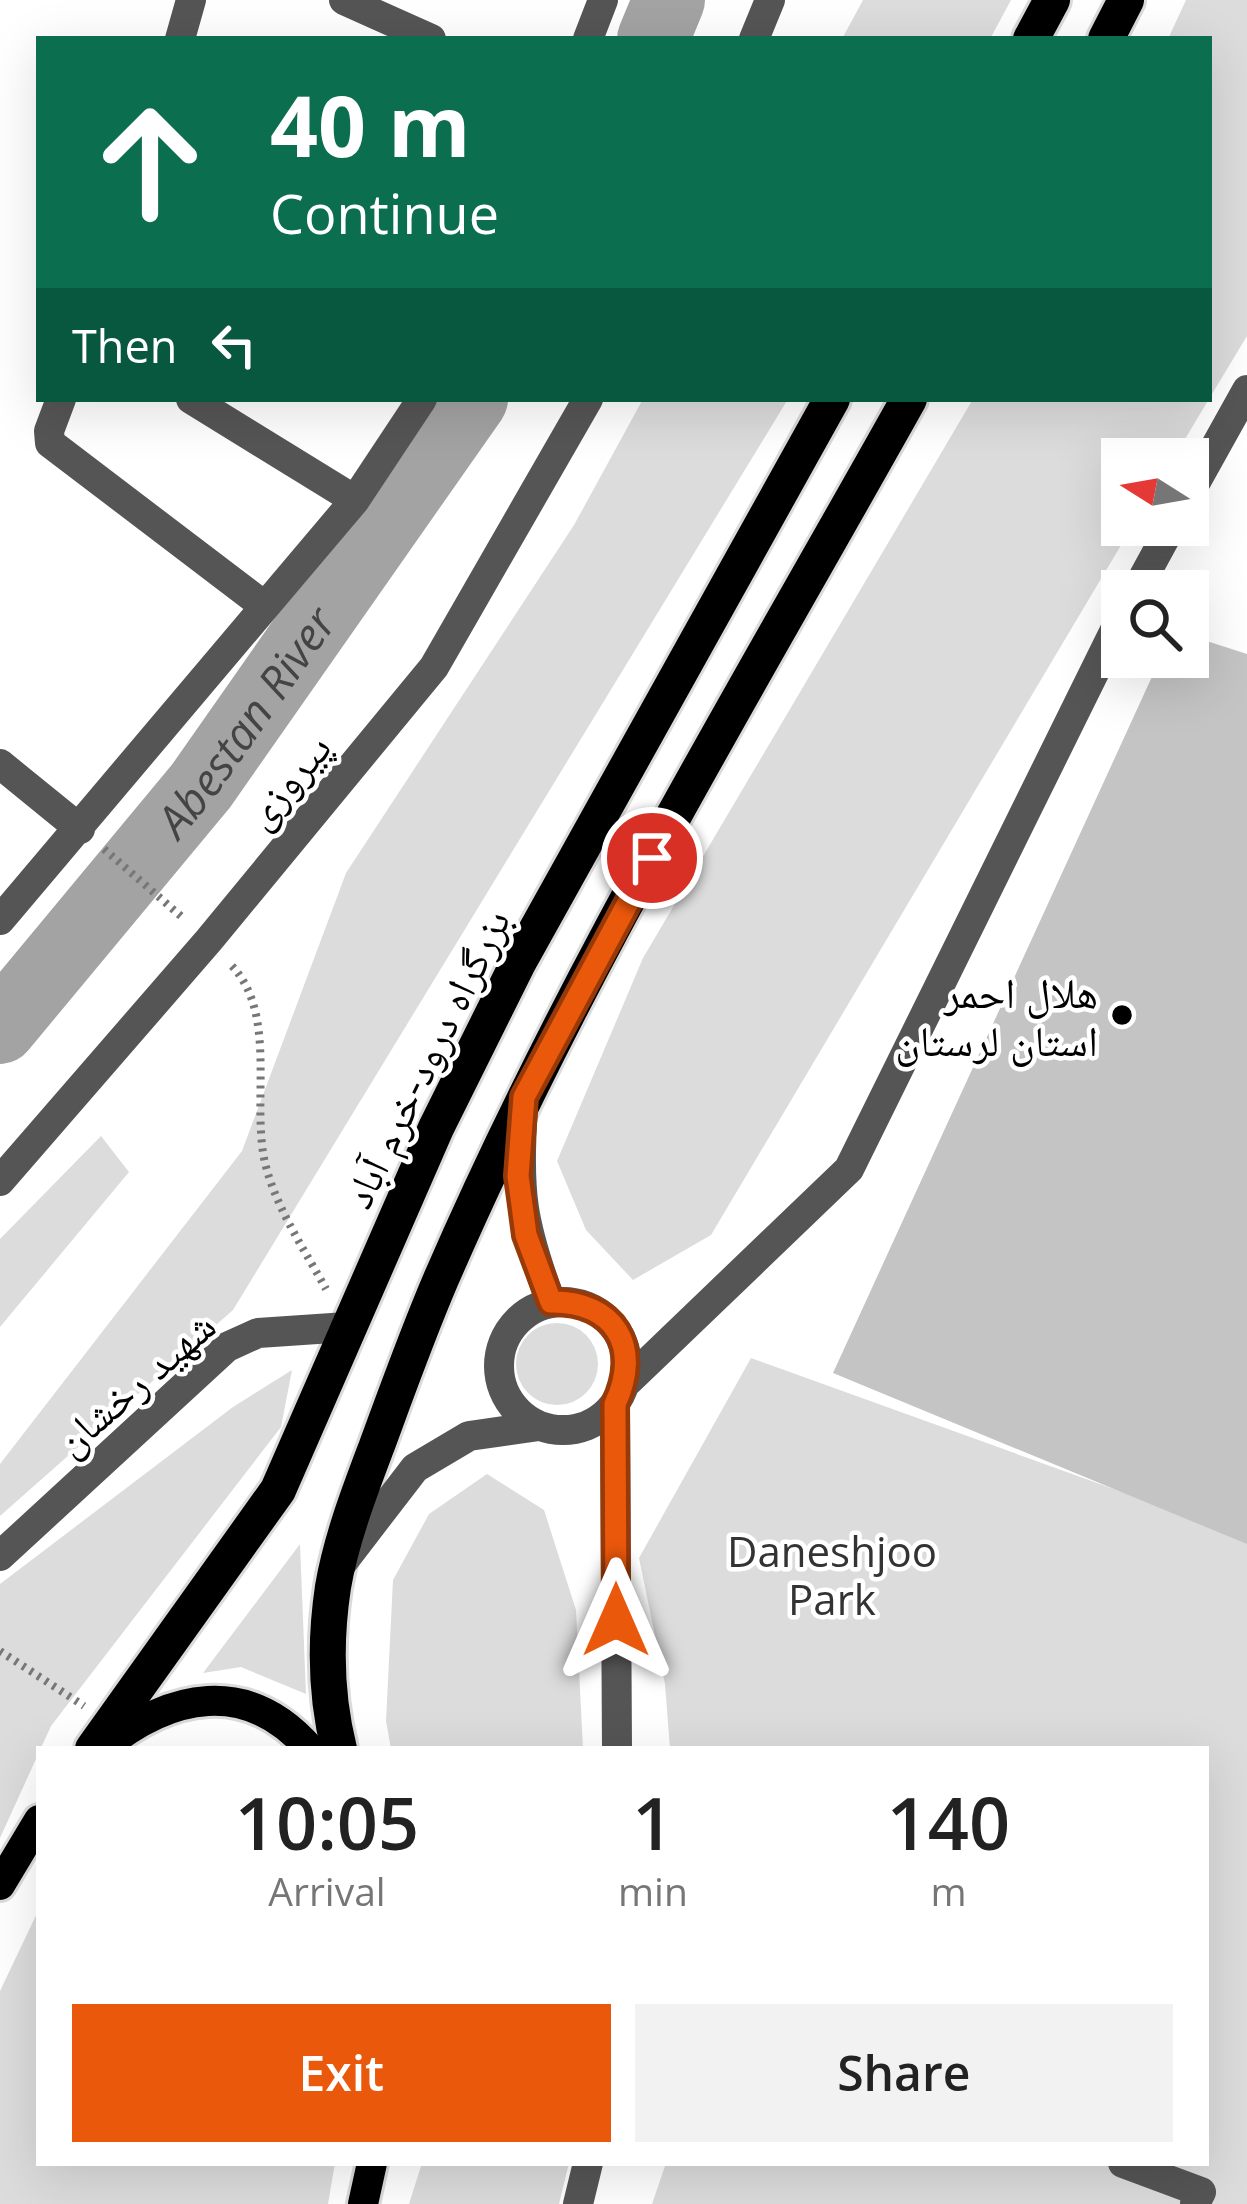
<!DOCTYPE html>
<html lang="en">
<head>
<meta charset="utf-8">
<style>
  body { margin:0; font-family:"Open Sans","Noto Naskh Arabic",sans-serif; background:#f2f2f2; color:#222; height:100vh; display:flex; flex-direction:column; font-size:45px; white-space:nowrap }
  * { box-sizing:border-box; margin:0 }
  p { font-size:39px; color:#767676 }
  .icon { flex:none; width:66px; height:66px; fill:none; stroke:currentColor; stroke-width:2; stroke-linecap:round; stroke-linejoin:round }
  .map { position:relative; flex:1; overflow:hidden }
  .sheet { position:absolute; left:36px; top:1746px; width:1173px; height:420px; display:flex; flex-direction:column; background:#fff; border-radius:0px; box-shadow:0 12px 48px #0002 }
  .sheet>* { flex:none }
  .guide { position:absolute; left:36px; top:36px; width:1176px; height:366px; border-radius:0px; box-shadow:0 12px 48px #0002; background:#0b6e4f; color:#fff; overflow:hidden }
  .needle { width:78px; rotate:281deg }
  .controls { position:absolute; left:1101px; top:438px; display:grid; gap:24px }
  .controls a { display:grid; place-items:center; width:108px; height:108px; border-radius:0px; background:#fff; box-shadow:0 12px 48px #0002; font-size:60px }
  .pin { position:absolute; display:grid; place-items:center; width:102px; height:102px; color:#fff; margin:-51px; border:6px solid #fff; border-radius:50%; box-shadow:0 3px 12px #0007 }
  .me { position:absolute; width:132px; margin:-66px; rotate:0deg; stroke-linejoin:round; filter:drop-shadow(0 0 9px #0008) }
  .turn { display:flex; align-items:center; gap:42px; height:252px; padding:0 36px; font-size:54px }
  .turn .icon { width:156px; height:156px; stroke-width:2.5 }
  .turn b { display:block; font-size:84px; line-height:102px }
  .then { display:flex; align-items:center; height:114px; padding:0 36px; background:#0003; gap:24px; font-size:45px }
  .eta { display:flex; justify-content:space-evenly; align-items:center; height:204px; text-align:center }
  .eta b { font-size:72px; font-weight:600; line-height:84px }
  .cta { display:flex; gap:24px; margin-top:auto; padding:24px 36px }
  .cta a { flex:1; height:138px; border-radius:0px; background:#ea580c; color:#fff; font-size:48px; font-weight:600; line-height:138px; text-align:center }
  .cta a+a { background:#f2f2f2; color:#222 }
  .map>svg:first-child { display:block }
  .green { fill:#dcdcdc }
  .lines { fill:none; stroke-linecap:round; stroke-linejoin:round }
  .river { stroke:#a3a3a3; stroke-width:72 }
  .building { fill:#c4c4c4 }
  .major-casing { stroke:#dbdbdb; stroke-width:36 }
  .highway-casing { stroke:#dbdbdb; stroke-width:42 }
  .path { stroke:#777; stroke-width:8; stroke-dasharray:3 6; stroke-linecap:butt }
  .minor { stroke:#555; stroke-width:30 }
  .major { stroke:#000; stroke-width:30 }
  .highway { stroke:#000; stroke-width:36 }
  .route-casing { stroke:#983908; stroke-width:30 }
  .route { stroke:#ea580c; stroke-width:21 }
  .poi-dot { fill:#000; stroke:#fff; stroke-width:4.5 }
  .labels { text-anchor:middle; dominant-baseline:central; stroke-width:9; stroke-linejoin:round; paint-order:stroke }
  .street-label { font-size:42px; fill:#000; stroke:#fff }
  .poi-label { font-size:42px; fill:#000; stroke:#fff; text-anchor:end }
  .park-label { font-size:42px; fill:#333; stroke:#fff }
  .water-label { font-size:45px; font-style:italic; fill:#444; stroke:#fff }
</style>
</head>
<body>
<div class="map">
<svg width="1247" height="2204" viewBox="0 0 1247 2204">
  <rect width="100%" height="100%" fill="#fff"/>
  <path class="green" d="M863,0H1011L990,39H842Z
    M1186,0H1247V336L1209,399V39H1168Z
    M643,399H788L233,1310L0,1516V1464L242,1151L346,873L574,525Z
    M973,399H1209L1173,459H1122V525H1133L711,1235L633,1280L586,1230L557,1161L643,958Z
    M101,1136L129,1172L0,1327V1239Z
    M516 1364a41 41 0 1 1 82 0a41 41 0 1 1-82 0Z
    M751,1358L1247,1537V2204H652L666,2163H1206V1749H670L665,1684L639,1558Z
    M292,1370L281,1427L51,1726L0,1838V1584L233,1407Z
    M487,1474L544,1510L576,1610L583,1749H391L386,1721L393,1580L429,1514Z
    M300,1544L306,1694L241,1667L203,1673Z
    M39,1909V2163H335L328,2204H0V1991Z
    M422,2163H569L559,2204H409Z"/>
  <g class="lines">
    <g class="river">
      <path d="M653,39L669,0"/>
      <path id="s1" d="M0,1028L201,786L472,399"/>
    </g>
  </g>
  <path class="building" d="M1188,635L1247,654V1544L833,1373L1161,657H1188Z"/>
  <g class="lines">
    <g class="major-casing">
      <path id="major" d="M102,1749C170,1693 247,1677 310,1749
        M0,1885L39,1820
        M363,2204L372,2163"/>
    </g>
    <g class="highway-casing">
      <path id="highway" d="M1031,39L1052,0
        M1106,39L1126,0
        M93,1749L278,1490L436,1128L518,963L832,399
        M339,1749C326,1697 325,1640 333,1587C341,1540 359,1493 376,1448C397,1391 417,1335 441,1279C573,974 747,689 909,399"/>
    </g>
    <path class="path" d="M104,849L183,918
      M232,966C278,1015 251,1101 265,1163C276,1208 304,1249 326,1289
      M0,1651L84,1706"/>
    <path class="minor" d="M344,0L431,39
      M180,39L191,0
      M588,39L603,0
      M754,39L770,0
      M61,399L49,431L50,443L263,605
      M191,399L355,500
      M1188,496L1247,390
      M1136,591L1172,525
      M0,764L80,829
      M0,920L355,500L422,399
      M523,1109C517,1192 522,1224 551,1302
      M0,1181L209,940L434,667L588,399
      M499 1366a64 64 0 1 1 128 0a64 64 0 1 1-128 0Z
      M625,1384L849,1169L1122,616
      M615,1404L617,1749
      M0,1556L227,1347L258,1333L347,1327
      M342,1563L415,1468L469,1436L539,1426
      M1123,2163L1201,2192L1195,2204
      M578,2204L588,2163"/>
    <use href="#major" class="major"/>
    <use href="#highway" class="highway"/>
  </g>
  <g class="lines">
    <g class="route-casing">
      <path id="route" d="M616,1620L615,1404C642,1347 615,1301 551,1302L526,1235L522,1205L518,1176L524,1097L652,858"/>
    </g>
    <use href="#route" class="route"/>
  </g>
  <circle class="poi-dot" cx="1122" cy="1015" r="12"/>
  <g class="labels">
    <g class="street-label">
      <text transform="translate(286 780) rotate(-50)">پیروزی</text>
      <text transform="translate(425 1058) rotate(-64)">بزرگراه درود-خرم آباد</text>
      <text transform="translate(134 1382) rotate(-41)">شهید رخشان</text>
    </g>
    <g class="poi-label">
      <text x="1098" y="991">هلال احمر<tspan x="1098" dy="48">استان لرستان</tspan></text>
    </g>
    <g class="park-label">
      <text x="832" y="1550">Daneshjoo<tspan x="832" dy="48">Park</tspan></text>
    </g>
    <g class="water-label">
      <text stroke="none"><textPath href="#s1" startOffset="393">Abestan River</textPath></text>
    </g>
  </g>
</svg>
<div class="controls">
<a><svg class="needle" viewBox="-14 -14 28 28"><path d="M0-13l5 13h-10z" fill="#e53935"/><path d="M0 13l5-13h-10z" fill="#767676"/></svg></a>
<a><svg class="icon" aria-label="search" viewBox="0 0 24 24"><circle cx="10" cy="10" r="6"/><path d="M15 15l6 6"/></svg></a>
</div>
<div class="pin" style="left:652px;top:858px;background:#d93025"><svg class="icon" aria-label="arrive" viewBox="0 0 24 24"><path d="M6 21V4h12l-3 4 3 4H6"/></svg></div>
<svg class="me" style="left:616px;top:1620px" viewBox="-20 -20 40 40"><path d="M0-17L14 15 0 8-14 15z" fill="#ea580c" stroke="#fff" stroke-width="4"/></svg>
<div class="guide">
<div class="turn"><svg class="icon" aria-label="ahead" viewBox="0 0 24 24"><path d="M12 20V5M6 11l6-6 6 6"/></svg><div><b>40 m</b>Continue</div></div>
<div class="then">Then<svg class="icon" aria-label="left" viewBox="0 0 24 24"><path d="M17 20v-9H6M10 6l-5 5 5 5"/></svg></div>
</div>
<section class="sheet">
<div class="eta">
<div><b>10:05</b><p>Arrival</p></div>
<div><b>1</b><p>min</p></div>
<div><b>140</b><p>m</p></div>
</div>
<div class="cta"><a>Exit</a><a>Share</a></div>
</section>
</div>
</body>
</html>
